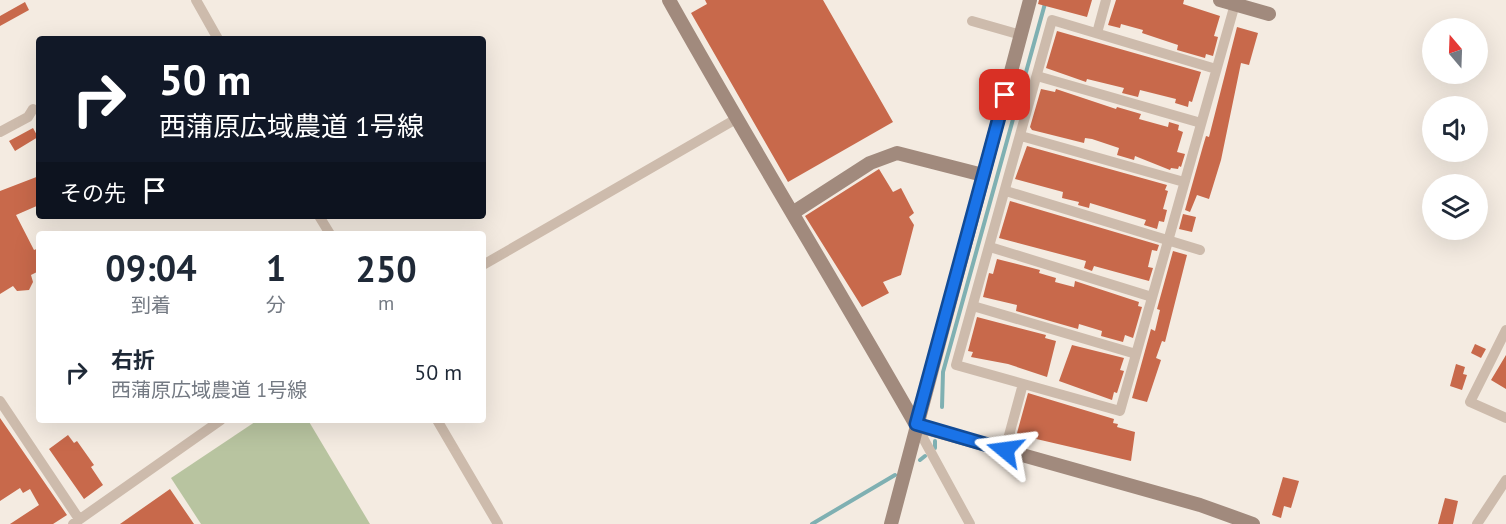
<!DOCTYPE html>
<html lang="ja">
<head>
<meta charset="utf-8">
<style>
  body { margin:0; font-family:"PT Sans","Noto Sans JP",sans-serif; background:#f6f6f7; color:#1f2937; height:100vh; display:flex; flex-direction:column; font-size:22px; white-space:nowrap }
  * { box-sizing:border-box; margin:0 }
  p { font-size:20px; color:#747a83 }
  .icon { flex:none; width:33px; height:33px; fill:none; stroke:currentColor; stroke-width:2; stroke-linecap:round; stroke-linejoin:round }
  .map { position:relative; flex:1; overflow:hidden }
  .panel { position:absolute; left:36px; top:231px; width:450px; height:192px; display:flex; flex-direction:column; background:#fff; border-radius:6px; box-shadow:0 6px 24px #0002 }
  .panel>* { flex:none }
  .guide { position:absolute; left:36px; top:36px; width:450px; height:183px; border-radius:6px; box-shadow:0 6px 24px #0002; background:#111827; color:#fff; overflow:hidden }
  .needle { width:39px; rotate:341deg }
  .fabs { position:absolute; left:1422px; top:18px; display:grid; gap:12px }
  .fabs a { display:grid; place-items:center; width:66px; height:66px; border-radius:50%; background:#fff; box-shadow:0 6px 24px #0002; font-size:30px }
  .pin { position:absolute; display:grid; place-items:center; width:51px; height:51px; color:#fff; margin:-26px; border-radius:12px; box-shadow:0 3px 9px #0006 }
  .me { position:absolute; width:66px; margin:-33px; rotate:286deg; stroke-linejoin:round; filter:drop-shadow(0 0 4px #0008) }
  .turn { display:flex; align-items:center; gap:21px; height:126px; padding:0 24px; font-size:27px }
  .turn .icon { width:78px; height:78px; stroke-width:2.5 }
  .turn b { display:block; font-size:42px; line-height:51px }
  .then { display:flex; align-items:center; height:57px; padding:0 24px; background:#0003; gap:12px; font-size:22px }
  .eta { display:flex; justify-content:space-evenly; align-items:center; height:102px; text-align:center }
  .eta b { font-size:36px; font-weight:800; line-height:42px }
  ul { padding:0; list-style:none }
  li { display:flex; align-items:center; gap:18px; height:78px; padding:0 24px }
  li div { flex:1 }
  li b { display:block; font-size:22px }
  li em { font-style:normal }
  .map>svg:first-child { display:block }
  .green { fill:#b8c4a0 }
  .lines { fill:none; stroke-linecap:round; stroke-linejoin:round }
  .stream { stroke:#7fb0b2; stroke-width:4 }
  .building { fill:#c8694b }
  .street { stroke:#cdbbac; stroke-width:10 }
  .secondary { stroke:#a18a7d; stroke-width:14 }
  .route-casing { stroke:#114b97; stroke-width:15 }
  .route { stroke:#1a73e8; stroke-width:10 }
</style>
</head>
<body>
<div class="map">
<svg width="1506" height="524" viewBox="0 0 1506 524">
  <rect width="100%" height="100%" fill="#f4ebe1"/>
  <path class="green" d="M258,420H308L370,524H201L171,478Z"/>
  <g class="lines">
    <path class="stream" d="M942,407L943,372L1046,0
      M935,448V441
      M920,460L925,456
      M812,524L895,475"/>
  </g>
  <path class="building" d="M705,0H823L893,122L788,182L691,13L707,4Z
    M1039,0H1092L1087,17L1038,4Z
    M1116,0H1184L1183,4L1220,16L1214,36L1218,37L1213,56L1206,54L1205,58L1177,50L1178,45L1142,33L1143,30L1121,24L1120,28L1108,25Z
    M25,2L29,10L0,26V16Z
    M1237,27L1258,33L1249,65L1241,63L1221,160L1209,199L1197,195L1190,212L1185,210L1203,146L1206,136L1209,137Z
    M1057,31L1201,72L1192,102L1189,101L1188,107L1175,103L1176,99L1140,90L1138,97L1122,93L1124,88L1087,79L1086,82L1046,68Z
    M1041,89L1055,92L1056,89L1116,109L1117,107L1141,114L1139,119L1168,127L1169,122L1179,125L1178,130L1183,132L1177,152L1185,154L1181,167L1179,166L1178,169L1171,168L1170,170L1135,156L1134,160L1117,155L1119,148L1092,139L1085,138L1084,143L1032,130L1030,127Z
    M33,128L38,137L15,151L9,141Z
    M1027,146L1167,185L1165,190L1168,191L1163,209L1167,210L1164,222L1159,221L1157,229L1144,225L1146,220L1090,203L1089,208L1078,205L1079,202L1062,198L1063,192L1015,179Z
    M879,169L893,192L901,188L914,213L909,217L914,225L901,275L883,282L889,293L862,307L805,216Z
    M39,176V205L16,215L34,250L39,248V271L31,275L33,282L29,290L17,291L13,286L0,294V191Z
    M1010,201L1159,245L1157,251L1152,250L1148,267L1153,268L1149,281L1094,266L1092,271L1084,268L1086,261L999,238Z
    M1183,214L1196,217L1192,232L1179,229Z
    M1173,251L1187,255L1165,342L1162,341L1156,358L1161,360L1147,402L1132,398L1151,329L1155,331L1160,310L1157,309Z
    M997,259L1040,270L1039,273L1056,278L1055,282L1074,287L1075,281L1139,302L1138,306L1142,307L1133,338L1125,335L1123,342L1101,336L1102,331L1079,324L1078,329L1050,321L1016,311L1017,305L983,297L989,273L993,274Z
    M977,317L1046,335L1045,338L1056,341L1047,377L1008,364L971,357L973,352L968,351Z
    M1475,344L1486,349L1481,358L1471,353Z
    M1072,345L1124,358L1120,370L1124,371L1117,393L1114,392L1112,400L1059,381Z
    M1506,355V389L1491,380Z
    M1456,364L1465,367L1463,374L1467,375L1462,390L1450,386Z
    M1028,393L1114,419L1113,423L1118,424L1117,427L1135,432L1131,461L1032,438V441L1022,439L1023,435L1017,433Z
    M0,418L67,515L53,524H10L39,505L30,489L23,493L20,488L0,501Z
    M68,435L74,443L77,441L94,465L91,467L103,485L84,499L49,449Z
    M1283,477L1299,481L1291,508L1284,506L1281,518L1272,515Z
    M170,489L194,524H120Z
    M1445,498L1458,501L1453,524H1438Z"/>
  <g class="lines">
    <path class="street" d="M196,0L218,39
      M972,21L1021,35
      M1097,33L1106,0
      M1216,69L1052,20L956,365L1120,411L1235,4
      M1037,76L1201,123
      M0,132L28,117L33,109
      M1021,136L1184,182
      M1006,191L1200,250
      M319,216L330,234
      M990,247L1152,297
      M483,265L736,119
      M973,306L1136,354
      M1506,330L1470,402L1506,418
      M0,401L79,519
      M437,420L498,524
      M916,425L970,524
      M1005,450L1023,384
      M73,524L221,420
      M1477,524L1506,480"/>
    <path class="secondary" d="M669,0C749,143 835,283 916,425L1200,505L1253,524
      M1220,0L1269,14
      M794,212L870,163L897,153L983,175
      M891,524L1030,0"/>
  </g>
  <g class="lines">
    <g class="route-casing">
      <path id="route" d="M1005,95L916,424L1005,450"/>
    </g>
    <use href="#route" class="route"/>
  </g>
</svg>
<div class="fabs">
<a><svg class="needle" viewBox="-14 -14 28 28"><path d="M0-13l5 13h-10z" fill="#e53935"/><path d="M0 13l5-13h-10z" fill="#747a83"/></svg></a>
<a><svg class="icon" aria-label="sound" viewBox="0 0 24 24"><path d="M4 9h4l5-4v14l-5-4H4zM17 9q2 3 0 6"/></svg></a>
<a><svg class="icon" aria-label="layers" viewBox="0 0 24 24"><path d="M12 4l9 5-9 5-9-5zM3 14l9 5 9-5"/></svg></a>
</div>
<div class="pin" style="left:1005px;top:95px;background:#d93025"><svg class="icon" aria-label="arrive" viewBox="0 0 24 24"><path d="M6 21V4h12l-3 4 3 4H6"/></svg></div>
<svg class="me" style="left:1005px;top:450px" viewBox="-20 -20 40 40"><path d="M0-17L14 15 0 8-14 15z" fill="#1a73e8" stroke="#fff" stroke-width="4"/></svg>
<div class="guide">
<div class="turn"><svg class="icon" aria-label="right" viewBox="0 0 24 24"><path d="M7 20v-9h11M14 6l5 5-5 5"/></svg><div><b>50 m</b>西蒲原広域農道 1号線</div></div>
<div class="then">その先<svg class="icon" aria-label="arrive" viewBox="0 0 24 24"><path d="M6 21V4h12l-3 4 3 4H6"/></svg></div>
</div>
<section class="panel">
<div class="eta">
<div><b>09:04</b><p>到着</p></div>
<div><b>1</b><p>分</p></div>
<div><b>250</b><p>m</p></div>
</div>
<ul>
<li><svg class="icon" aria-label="right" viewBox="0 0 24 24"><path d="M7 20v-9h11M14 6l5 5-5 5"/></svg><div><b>右折</b><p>西蒲原広域農道 1号線</p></div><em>50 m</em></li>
</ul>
</section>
</div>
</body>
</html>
